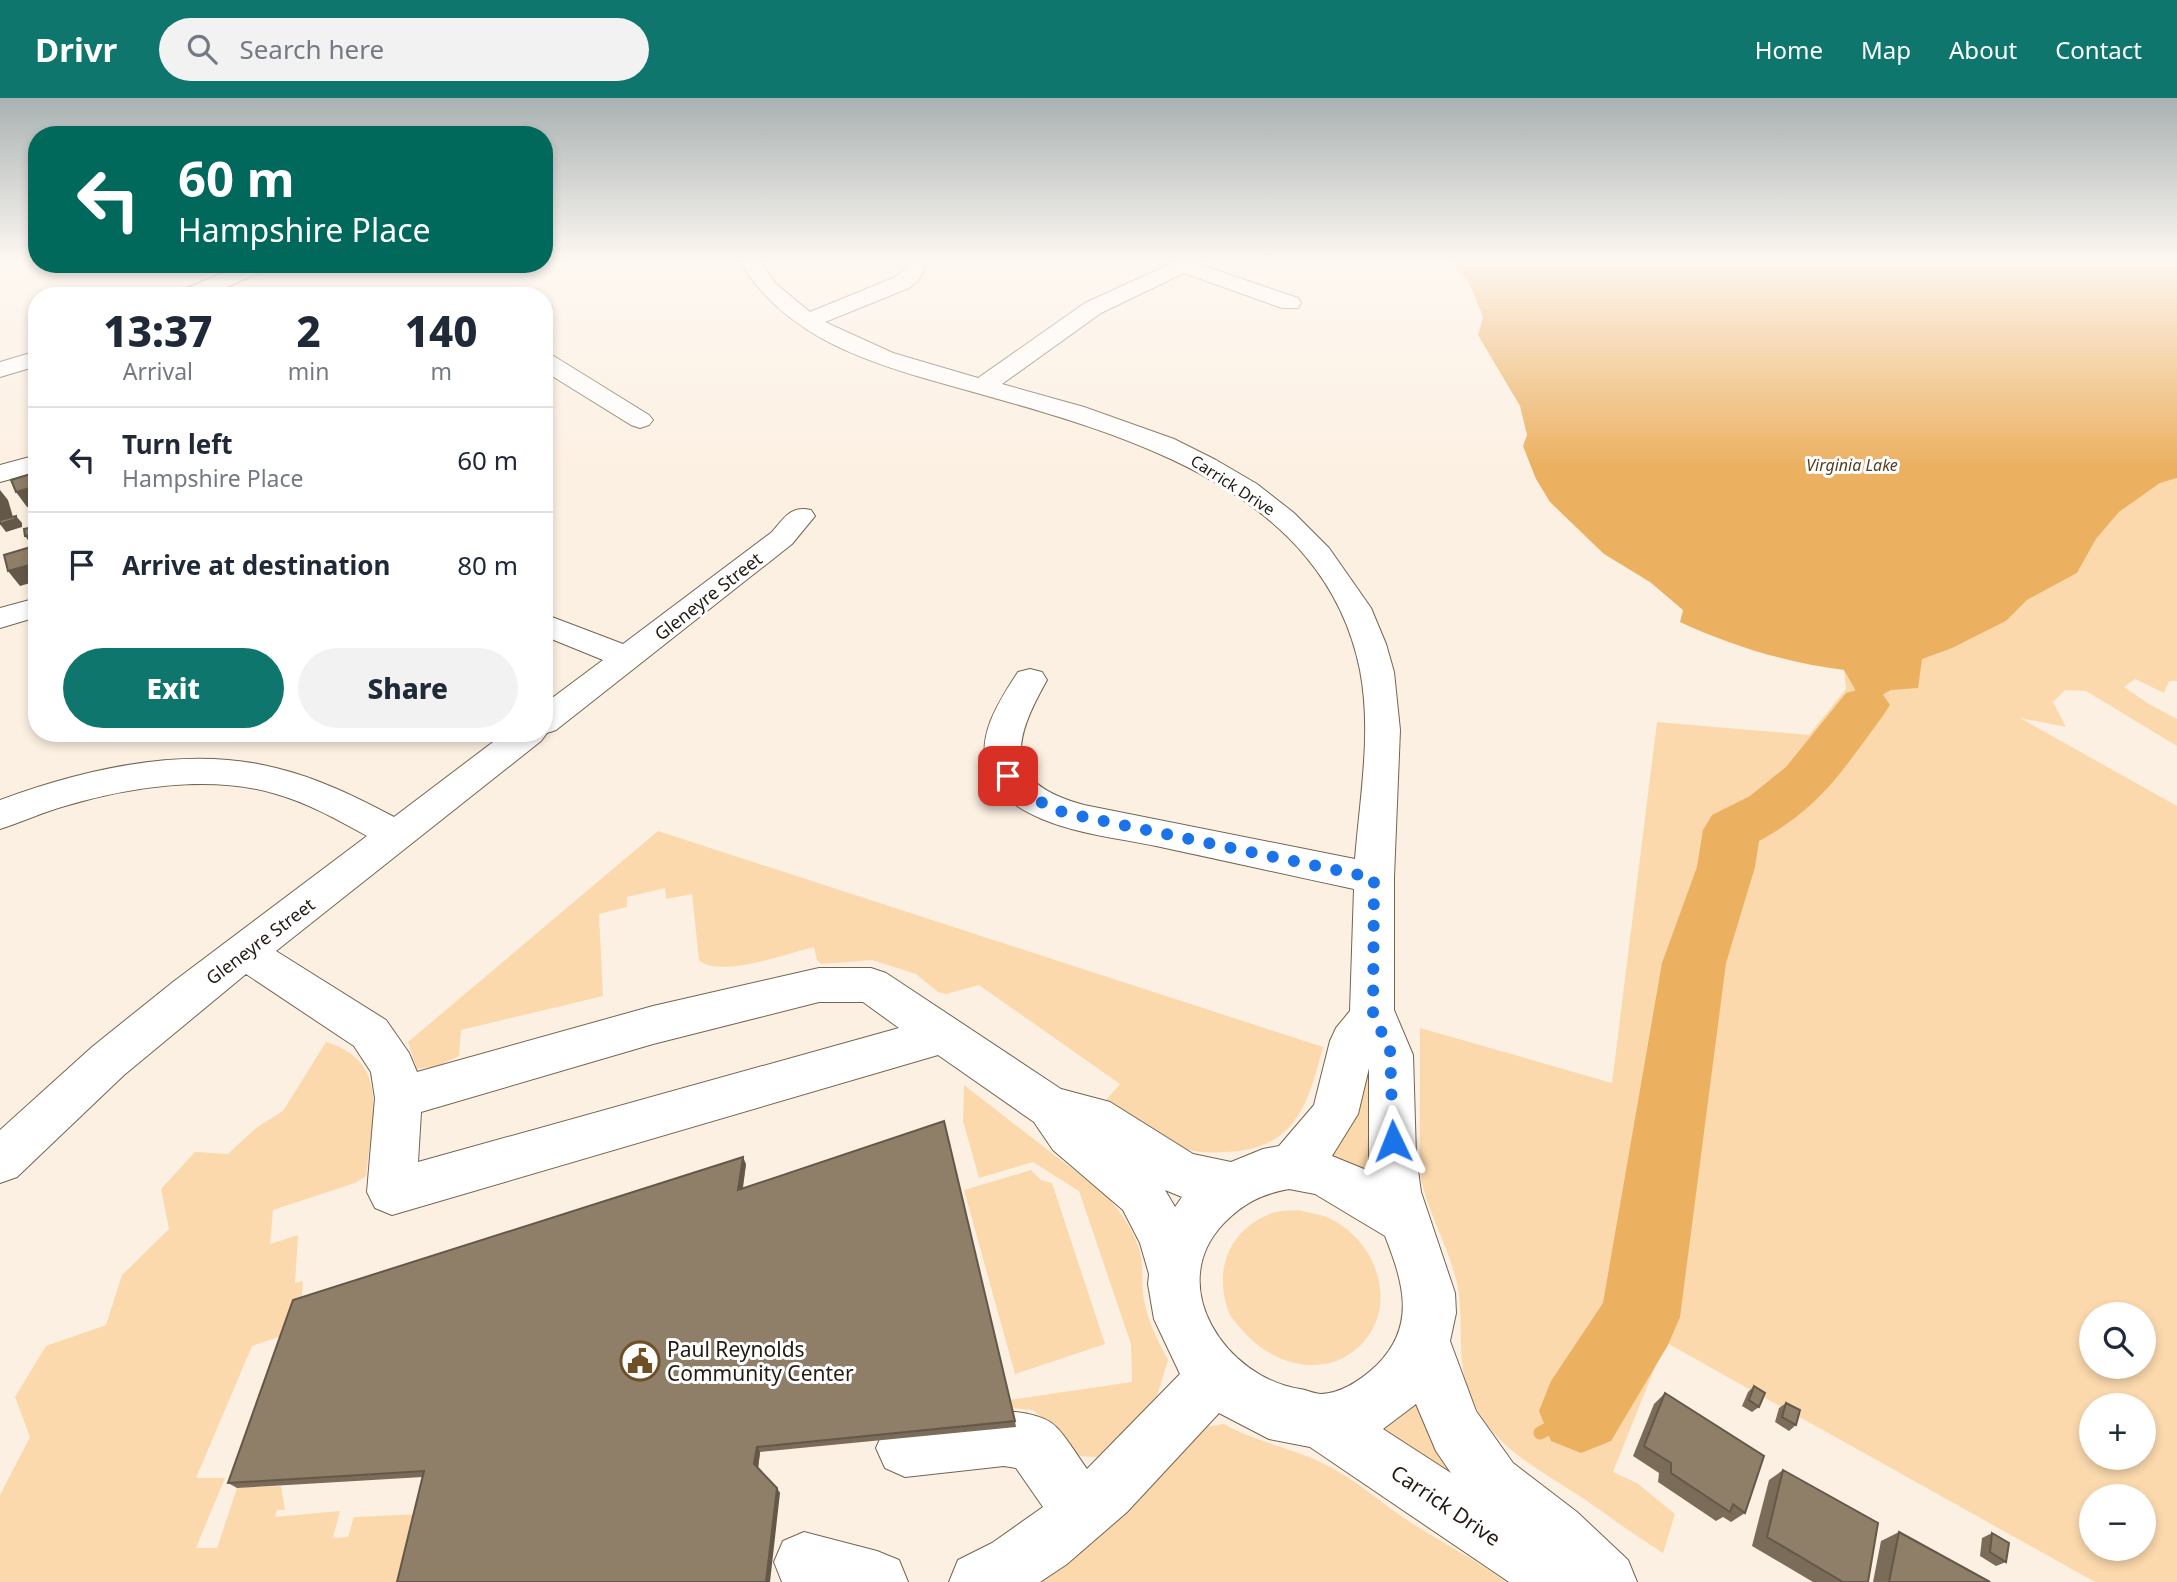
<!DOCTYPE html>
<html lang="en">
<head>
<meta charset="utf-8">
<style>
  body { margin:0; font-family:"Noto Sans",sans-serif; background:#f2f2f3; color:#1f2937; height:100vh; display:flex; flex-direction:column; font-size:26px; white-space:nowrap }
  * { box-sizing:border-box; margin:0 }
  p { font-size:23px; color:#747a83 }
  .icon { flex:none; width:38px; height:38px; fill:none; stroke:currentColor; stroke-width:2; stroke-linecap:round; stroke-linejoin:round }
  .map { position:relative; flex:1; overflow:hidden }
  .drawer { position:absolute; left:28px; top:189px; width:525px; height:455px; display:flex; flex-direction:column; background:#fff; border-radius:28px; box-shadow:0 4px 10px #0003 }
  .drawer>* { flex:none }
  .hud { position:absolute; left:28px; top:28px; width:525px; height:147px; border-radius:28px; box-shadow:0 4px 10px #0003; background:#00695c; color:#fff; overflow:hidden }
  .tools { position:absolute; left:2079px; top:1204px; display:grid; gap:14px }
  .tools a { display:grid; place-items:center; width:77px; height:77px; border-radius:50%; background:#fff; box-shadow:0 4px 10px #0003; font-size:35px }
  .pin { position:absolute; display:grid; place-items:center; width:60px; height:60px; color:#fff; margin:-30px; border-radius:14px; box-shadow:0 4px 10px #0006 }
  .me { position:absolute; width:77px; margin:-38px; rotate:358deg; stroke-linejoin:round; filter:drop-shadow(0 0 5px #0008) }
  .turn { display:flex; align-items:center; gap:24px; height:147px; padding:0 35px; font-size:32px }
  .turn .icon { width:91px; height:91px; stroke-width:2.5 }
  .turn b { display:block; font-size:49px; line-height:60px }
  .eta { display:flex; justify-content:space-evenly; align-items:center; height:119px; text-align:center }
  .eta b { font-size:42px; font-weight:800; line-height:49px }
  .cta { display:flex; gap:14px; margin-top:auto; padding:14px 35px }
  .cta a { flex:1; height:80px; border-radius:42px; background:#0f766e; color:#fff; font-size:28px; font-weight:800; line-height:80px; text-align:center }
  .cta a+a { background:#f2f2f3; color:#1f2937 }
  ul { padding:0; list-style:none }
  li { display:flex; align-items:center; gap:21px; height:105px; padding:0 35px; border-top:2px solid #e0e1e3 }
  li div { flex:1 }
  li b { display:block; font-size:26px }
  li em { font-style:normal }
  header { display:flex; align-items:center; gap:42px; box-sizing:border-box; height:98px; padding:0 35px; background:#0f766e; color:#fff }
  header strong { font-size:33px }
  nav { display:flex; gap:38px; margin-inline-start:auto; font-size:24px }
  .search { width:490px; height:63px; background:#f2f2f3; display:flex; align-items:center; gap:18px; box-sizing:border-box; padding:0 24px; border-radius:38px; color:#747a83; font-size:26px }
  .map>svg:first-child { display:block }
  .green { fill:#fbd9ad; fill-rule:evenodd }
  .water { fill:#ebb060 }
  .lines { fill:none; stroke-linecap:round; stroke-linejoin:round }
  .stream { stroke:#ebb060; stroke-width:13 }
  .river { fill:#ebb060; fill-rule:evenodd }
  .minor-casing { stroke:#75644f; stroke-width:2 }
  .minor { fill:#fff; fill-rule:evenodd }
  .wall { fill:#7b6c59 }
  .shaded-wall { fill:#645849 }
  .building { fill:#8f7e68; stroke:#645849; stroke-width:2 }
  .route { stroke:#1a73e8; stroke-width:12; stroke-dasharray:0 21.6 }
  .labels { text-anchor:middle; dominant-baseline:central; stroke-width:6; stroke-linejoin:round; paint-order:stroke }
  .far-water-label { font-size:16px; font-style:italic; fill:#573e1d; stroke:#fff }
  .far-street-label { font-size:16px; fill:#231c13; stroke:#fff }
  .street-label { font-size:18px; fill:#231c13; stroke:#fff }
  .near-poi-label { font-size:21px; fill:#231c13; stroke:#fff; text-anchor:start }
  .near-street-label { font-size:21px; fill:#231c13; stroke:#fff }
</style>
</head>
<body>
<header>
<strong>Drivr</strong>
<div class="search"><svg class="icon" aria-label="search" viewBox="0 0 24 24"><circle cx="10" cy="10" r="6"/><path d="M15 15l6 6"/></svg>Search here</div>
<nav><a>Home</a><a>Map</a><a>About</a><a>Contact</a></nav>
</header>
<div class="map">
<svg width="2177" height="1484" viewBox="0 0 2177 1484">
  <rect width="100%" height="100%" fill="#fcf0e2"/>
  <path class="green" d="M2177,380V583H2169L2164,595L2135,581L2124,589L2149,606L2177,621V648L2086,593L2065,592L2053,604L2066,629L2020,620L2177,708V1484H2095L1665,1244L1613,1374L1637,1385L1675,1416L1663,1455C1641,1441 1619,1426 1597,1410C1547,1374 1485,1351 1466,1285C1457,1252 1464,1217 1457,1185C1448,1146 1426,1113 1420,1074V930L1612,985L1657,624L1809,637L1846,591L1844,572L1884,586L1944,544L1962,545L2006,523L2027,502L2077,475L2096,441L2119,414L2160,385ZM2091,1216H2144V1269H2091ZM2091,1307H2144V1360H2091ZM2091,1398H2144V1451H2091Z
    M658,733L1323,949C1308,1006 1296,1051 1227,1054C1212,1055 1194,1055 1179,1049C1154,1039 1131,1023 1107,1011L1106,1002L1120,986L979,887L946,896L938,894L916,876L872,862L821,866L817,862L814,849C788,855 719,881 699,862L692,796L666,801L665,790L627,799V809L599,816L603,898L461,932L459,958L438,968L417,971L408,944Z
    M326,944C393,964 371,1024 366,1078L355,1085L273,1112L270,1146L298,1137L295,1185L303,1183L301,1209L291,1235L252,1248L196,1380H225L196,1450H217L237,1390L281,1388L285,1412H277L275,1419L340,1413L333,1440L348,1439L354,1419L422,1416L406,1484H0V1397L30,1339L15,1299L46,1248L106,1227L122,1177L169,1131L161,1091L195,1054L228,1056L256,1030L283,1013Z
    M1369,959L1372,1071L1369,1076L1330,1061Z
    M964,987L1107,1098C1120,1114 1135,1133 1140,1154C1144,1170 1141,1186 1144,1202C1148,1224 1158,1243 1168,1262L1154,1308L1112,1355L1098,1359L1078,1358L1054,1331L1033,1312L1011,1310L1009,1302L1132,1284L1131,1246L1079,1093L1033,1064L979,1080L963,1023Z
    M1031,1072L1041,1082L1052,1085L1105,1246L1015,1276L964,1092Z
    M1299,1112C1308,1115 1320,1116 1329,1120C1382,1145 1402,1219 1351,1255C1316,1280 1268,1263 1242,1232C1238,1227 1232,1221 1229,1215C1213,1173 1228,1132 1272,1115C1280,1112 1290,1113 1299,1112Z
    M1411,1307L1419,1309L1461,1381L1376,1333L1396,1323Z
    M1224,1326C1259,1346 1300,1351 1334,1371C1361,1386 1384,1407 1410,1424C1442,1444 1475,1462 1506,1484H1037L1071,1464L1179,1350L1206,1329Z"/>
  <path class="water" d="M1448,162H2177V380L2160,385L2119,414L2096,441L2077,475L2027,502L2006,523L1952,550L1922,561L1918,590L1891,592L1864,607L1844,572C1787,565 1732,548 1680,524L1683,512L1650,484L1604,456L1550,404L1536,381L1523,348L1527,337L1520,308L1478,237L1483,219L1469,184Z"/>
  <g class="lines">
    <path class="stream" d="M1540,1335L1581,1313
      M1564,1341L1580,1315"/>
    <path class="river" d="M1864,590L1882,595L1890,607L1882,619C1842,673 1821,709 1759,743L1755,769L1726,865L1680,1219L1668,1247L1611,1343L1581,1355L1551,1343L1539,1313L1551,1283L1603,1205L1662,865L1697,769L1703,732L1712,717L1750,698L1786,669L1846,595Z"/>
    <g class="minor-casing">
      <path id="minor" d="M739,162H759L775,185L810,214L893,180L902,174L909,162H929L918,183L909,190L825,224L893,255L978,280L1085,205L1179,162H1205L1201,167L1298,200L1301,205L1298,210H1282L1184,175L1101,215L1002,286L1084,309L1174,341L1216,362L1257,386L1294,415L1329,450L1371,510L1386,546L1394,574L1400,632L1394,779V912L1413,957L1416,1058L1421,1094L1455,1195L1456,1215L1450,1243L1476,1313L1513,1365L1577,1414L1628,1462L1637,1484H1509L1310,1349L1269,1341L1219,1315L1127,1414L1067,1466L1040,1484H949L958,1462L992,1445L1043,1409L1016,1370L1004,1368L905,1379L885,1370L876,1350L885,1330C920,1315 1016,1303 1050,1324C1062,1331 1078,1359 1087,1371L1180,1276L1154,1221L1148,1186L1149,1176L1140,1145L1123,1112L1053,1052L1034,1024L938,957L392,1117L375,1110L367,1094L375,1000L371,974L354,948L246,876L124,977L17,1079L0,1085V1032L92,949L173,884L367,738C338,722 308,705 276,696C211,676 129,689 65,708C43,714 22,724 0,731V702C84,671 187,647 276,670C318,680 356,699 394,719L505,635H544V606L603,562L544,538V516L623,546L772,434C784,420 791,407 811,412L815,418L792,446L556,632L547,635L541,643L276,853L386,922L409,955L417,974L653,908L819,870H871L886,875L1061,991L1110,1004L1193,1056L1231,1064L1263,1051L1279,1048L1314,1007L1330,943L1336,930L1350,913L1354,791C1288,777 1222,762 1156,748C1117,740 1078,736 1042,721C1020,712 1000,699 990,677C973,642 999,603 1018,574L1030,571L1042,574L1047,582C1012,644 1002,685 1084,707L1355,761C1360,699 1372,634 1360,572C1321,378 1095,329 934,283C857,261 781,234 739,162ZM819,904H863L899,930L418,1064L421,1014L653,946ZM1369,970V1073L1332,1058L1358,1016ZM1289,1091L1315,1096L1385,1138C1403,1184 1417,1227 1377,1267C1362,1281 1343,1295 1321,1296C1315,1296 1307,1292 1300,1291C1227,1280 1163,1188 1224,1125C1244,1105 1262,1096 1289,1091ZM1165,1092L1182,1099L1175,1109ZM1416,1306L1436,1353L1451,1375L1383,1331Z
        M244,166H272L269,170L207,198H177L180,193Z
        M37,253V268L0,279V264Z
        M544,255L552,257L649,317L653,322L649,327L640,330L631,327L544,273Z
        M37,357V374L0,384V367Z
        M37,500V519L0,530V510Z
        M804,1434L877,1453L899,1462L908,1484H782L774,1464L783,1443Z"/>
    </g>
    <use href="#minor" class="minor"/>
  </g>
  <path class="wall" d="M746,1066L743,1090L1015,1323L1016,1329L760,1354L758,1370L780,1395L423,1379L237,1390L228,1385Z
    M1754,1288L1759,1309L1752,1314L1742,1308L1748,1294Z
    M1665,1295L1745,1415L1731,1424L1723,1419L1716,1423L1658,1384L1659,1375L1633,1358L1654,1306Z
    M1786,1305L1796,1327L1789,1333L1775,1324L1779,1310Z
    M1783,1372L1868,1484H1813L1752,1448L1769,1382Z
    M1899,1434L1990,1484H1873L1881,1443Z
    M1992,1435L2006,1464L1996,1468L1980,1458L1982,1440Z"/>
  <path class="shaded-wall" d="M37,388V406L27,409L16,394Z
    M0,392L8,402L13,419L0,423Z
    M16,418L22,425V429L6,434L0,426Z
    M37,435V444L31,446L25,438Z
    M37,465V483L20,488L8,473Z
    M743,1059L746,1066L741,1099L738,1092Z
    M757,1349L760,1354L758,1371L754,1366Z
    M777,1390L780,1395L770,1484H766Z"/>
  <path class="building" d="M37,374V388L16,394L11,382Z
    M16,418V421L0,426V422Z
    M37,428V435L25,438L24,431Z
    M37,447V465L8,473L4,457Z
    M944,1023L1015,1323L757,1349L754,1366L777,1390L766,1484H397L424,1373L228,1385L293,1202L743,1059L738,1092Z
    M1754,1288L1765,1295L1759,1309L1749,1302Z
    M1665,1295L1764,1358L1745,1415L1733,1406L1730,1414L1671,1375V1365L1644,1348Z
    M1786,1305L1800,1312L1796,1327L1782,1319Z
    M1783,1372L1878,1425L1868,1484H1843L1767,1439Z
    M1899,1434L1990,1484H1889Z
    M1992,1435L2009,1445L2006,1464L1990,1454Z"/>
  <linearGradient id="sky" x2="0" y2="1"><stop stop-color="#a9b2b2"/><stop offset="0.44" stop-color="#fef8f2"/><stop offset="1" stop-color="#fef8f2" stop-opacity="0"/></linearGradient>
  <rect width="2177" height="370" fill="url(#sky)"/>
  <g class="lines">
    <path class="route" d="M1008,678C1026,696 1042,707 1066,715L1374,780L1373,917L1390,951L1393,1043"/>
  </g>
  <defs>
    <g id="civic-ring" transform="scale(2.0125)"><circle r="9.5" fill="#fff" stroke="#6f5026" stroke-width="1.5"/><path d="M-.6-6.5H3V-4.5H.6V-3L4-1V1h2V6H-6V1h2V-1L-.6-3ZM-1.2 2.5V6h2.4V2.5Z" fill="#6f5026"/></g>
  </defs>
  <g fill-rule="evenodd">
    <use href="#civic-ring" x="640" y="1263"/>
  </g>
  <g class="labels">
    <g class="far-water-label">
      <text x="1852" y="367">Virginia Lake</text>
    </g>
    <g class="far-street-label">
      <text transform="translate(1233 387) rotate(33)">Carrick Drive</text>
    </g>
    <g class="street-label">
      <text transform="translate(708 498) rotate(-38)">Gleneyre Street</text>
      <text transform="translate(260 843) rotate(-37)">Gleneyre Street</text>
    </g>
    <g class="near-poi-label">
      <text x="667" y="1251">Paul Reynolds<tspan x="667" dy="24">Community Center</tspan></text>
    </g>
    <g class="near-street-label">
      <text transform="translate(1446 1407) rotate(34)">Carrick Drive</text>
    </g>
  </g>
</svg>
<div class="tools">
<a><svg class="icon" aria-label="search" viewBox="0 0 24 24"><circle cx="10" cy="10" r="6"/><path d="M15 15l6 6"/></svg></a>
<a>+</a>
<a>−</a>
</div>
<div class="pin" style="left:1008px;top:678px;background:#d93025"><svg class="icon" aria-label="arrive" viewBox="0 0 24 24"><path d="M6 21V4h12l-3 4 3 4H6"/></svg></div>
<svg class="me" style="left:1393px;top:1043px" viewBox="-20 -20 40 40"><path d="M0-17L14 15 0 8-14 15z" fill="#1a73e8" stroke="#fff" stroke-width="4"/></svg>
<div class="hud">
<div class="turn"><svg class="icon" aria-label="left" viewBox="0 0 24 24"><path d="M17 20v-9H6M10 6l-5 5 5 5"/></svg><div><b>60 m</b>Hampshire Place</div></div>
</div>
<section class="drawer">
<div class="eta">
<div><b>13:37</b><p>Arrival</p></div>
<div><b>2</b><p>min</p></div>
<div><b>140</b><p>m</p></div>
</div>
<ul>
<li><svg class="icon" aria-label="left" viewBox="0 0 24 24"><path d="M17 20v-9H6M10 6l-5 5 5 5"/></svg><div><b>Turn left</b><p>Hampshire Place</p></div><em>60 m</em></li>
<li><svg class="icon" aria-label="arrive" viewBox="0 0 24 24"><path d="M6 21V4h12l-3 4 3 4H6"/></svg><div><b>Arrive at destination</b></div><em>80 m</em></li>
</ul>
<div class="cta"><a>Exit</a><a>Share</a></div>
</section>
</div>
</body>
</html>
